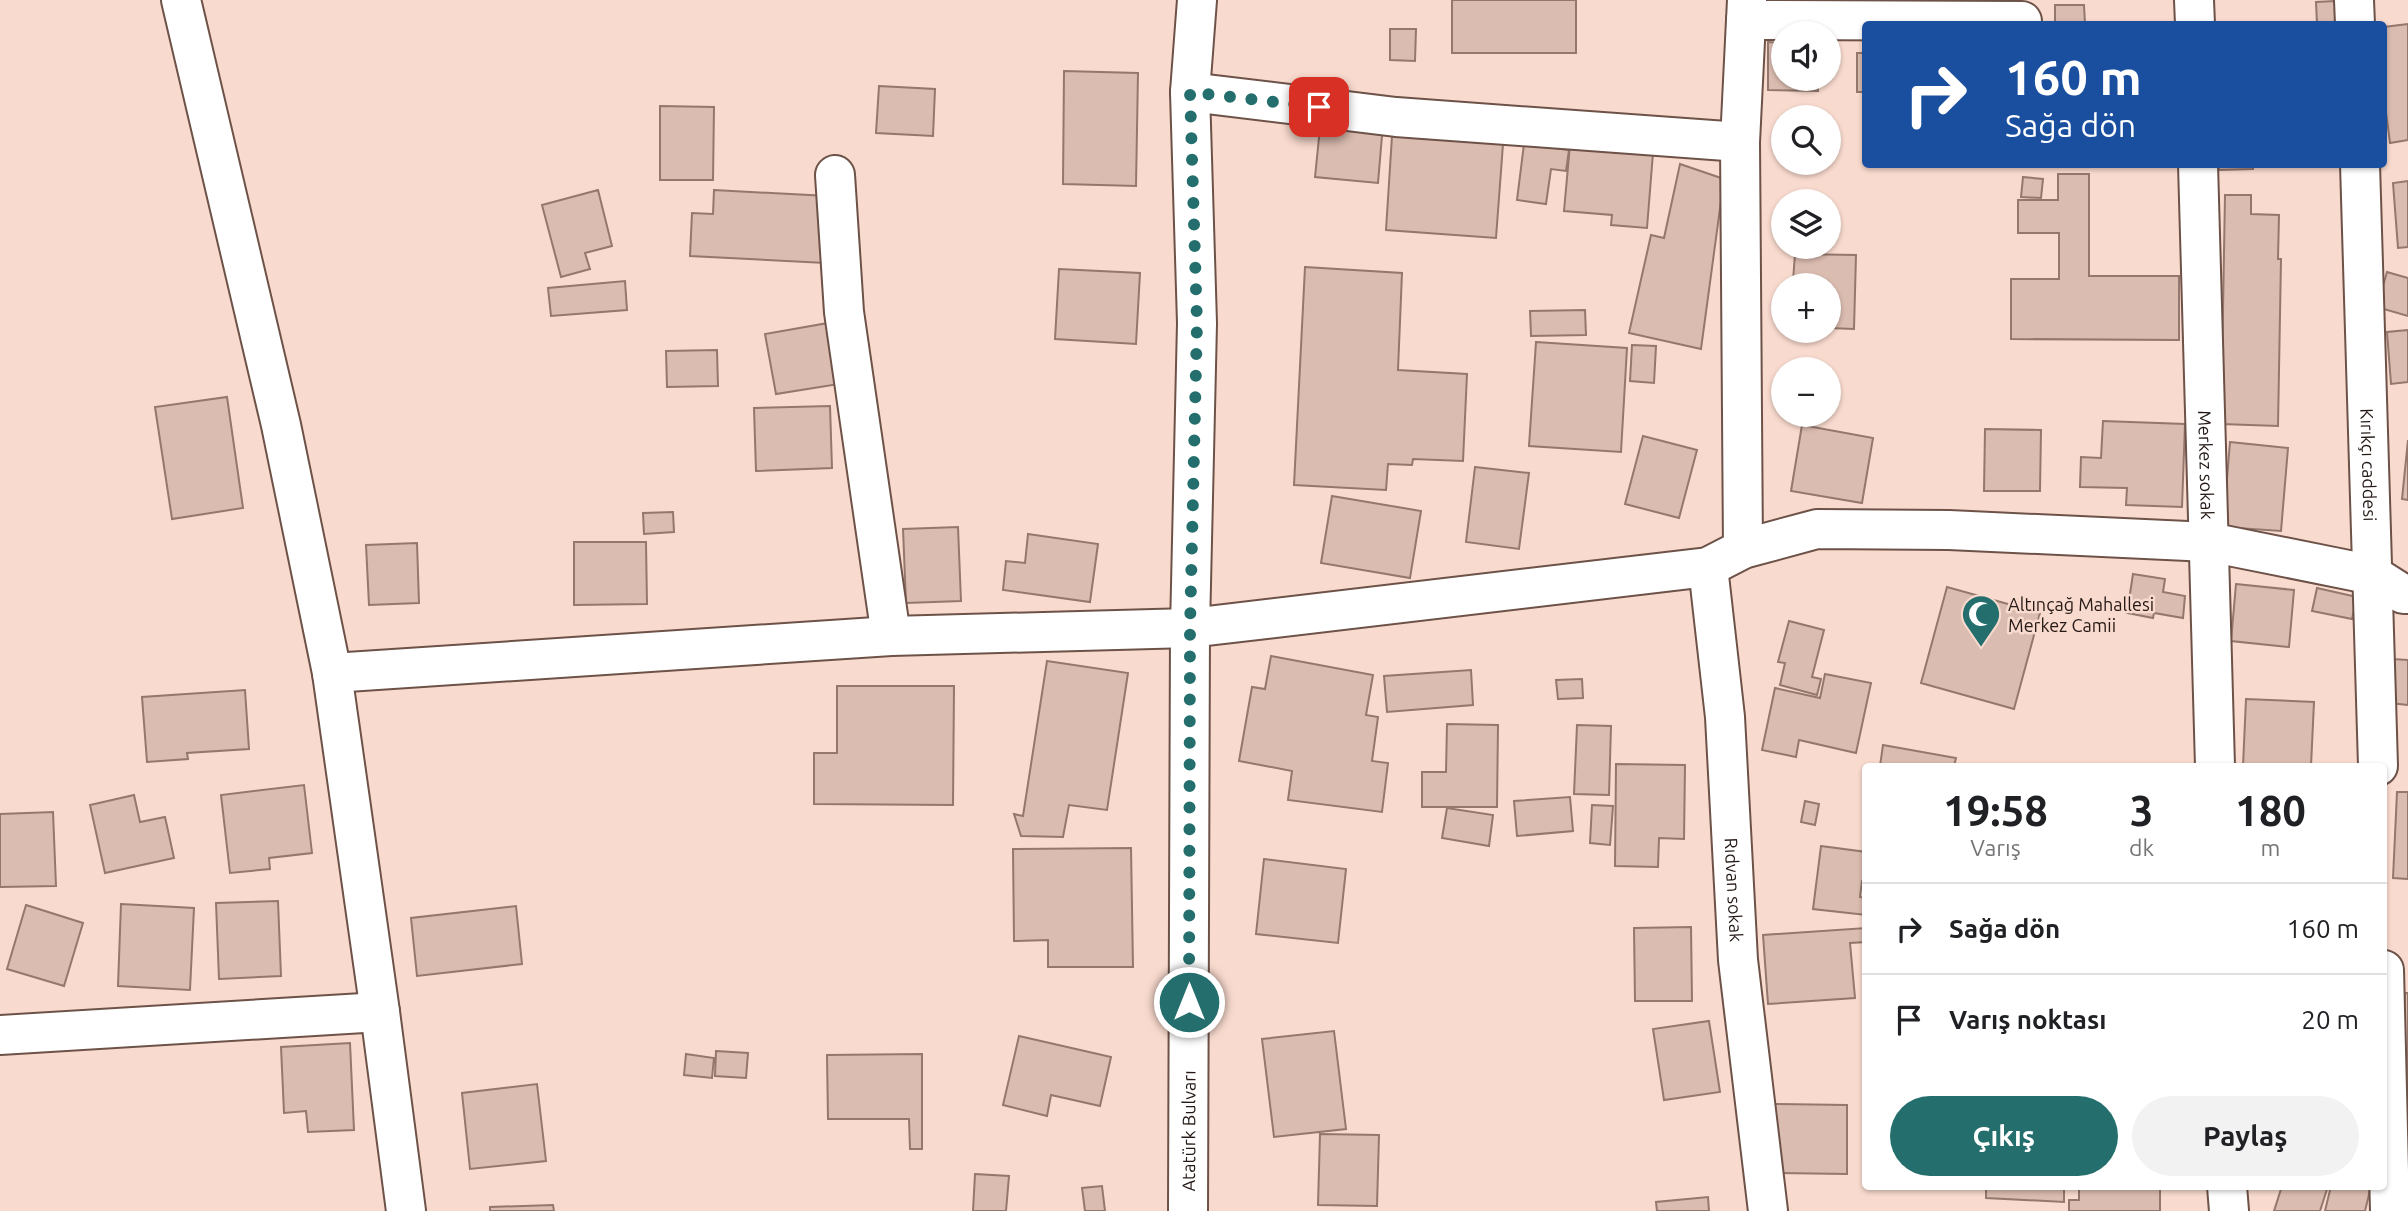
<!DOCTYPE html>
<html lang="tr">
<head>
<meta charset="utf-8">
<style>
  body { margin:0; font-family:Ubuntu,sans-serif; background:#f2f2f2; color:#202124; height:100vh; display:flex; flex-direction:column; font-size:26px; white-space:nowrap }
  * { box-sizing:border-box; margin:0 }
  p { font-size:23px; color:#757577 }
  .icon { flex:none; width:38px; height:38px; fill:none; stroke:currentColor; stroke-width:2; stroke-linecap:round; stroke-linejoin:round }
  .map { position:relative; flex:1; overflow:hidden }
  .details { position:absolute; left:1862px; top:763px; width:525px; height:427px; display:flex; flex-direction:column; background:#fff; border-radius:7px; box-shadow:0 2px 5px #0004 }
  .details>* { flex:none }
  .top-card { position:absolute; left:1862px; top:21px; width:525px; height:147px; border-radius:7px; box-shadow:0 2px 5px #0004; background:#1a4fa0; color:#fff; overflow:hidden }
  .fabs { position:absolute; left:1771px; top:21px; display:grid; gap:14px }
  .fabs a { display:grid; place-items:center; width:70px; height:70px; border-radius:50%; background:#fff; box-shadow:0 2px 5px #0004; font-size:35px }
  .pin { position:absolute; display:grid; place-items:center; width:60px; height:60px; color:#fff; margin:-30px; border-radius:14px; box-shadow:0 4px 10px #0006 }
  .me { position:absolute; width:77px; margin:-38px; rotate:0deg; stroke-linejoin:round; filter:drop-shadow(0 0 5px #0008) }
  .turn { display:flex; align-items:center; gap:24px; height:147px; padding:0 28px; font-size:32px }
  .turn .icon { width:91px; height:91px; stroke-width:2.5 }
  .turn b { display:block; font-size:49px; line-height:60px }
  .eta { display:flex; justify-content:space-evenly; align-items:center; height:119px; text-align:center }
  .eta b { font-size:42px; font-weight:700; line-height:49px }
  .button { display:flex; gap:14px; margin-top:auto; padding:14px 28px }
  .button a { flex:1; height:80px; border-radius:42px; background:#246f6d; color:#fff; font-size:28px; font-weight:700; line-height:80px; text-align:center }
  .button a+a { background:#f2f2f2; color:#202124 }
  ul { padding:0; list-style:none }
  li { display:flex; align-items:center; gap:21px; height:91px; padding:0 28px; border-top:2px solid #e0e0e0 }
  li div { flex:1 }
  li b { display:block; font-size:26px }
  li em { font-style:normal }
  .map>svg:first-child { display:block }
  .building { fill:#dbbcb0; stroke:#94786d; stroke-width:2 }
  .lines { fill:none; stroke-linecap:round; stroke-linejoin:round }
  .minor-casing { stroke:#6d5248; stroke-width:42 }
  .major-casing { stroke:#6d5248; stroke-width:42 }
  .minor { stroke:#fff; stroke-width:38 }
  .major { stroke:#fff; stroke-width:38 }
  .route { stroke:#246f6d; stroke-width:12; stroke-dasharray:0 21.6 }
  .labels { text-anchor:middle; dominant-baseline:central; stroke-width:5; stroke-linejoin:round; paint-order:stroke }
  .street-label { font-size:18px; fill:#241915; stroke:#f9dace }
  .poi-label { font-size:18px; fill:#241915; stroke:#f9dace; text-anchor:start }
</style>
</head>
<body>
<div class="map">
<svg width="2408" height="1211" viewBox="0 0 2408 1211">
  <rect width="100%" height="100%" fill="#f9dace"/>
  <path class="building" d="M1452,0H1576V53H1452Z
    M2335,1L2337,24H2317L2316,2Z
    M2055,5H2084L2085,24H2055Z
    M2408,24V140L2390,143L2384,97V27Z
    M1390,29H1416L1415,61L1390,60Z
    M1768,42L1783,43V79H1818V91L1768,90Z
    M1857,53H1866V92H1857Z
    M1064,71L1138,73L1136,186L1063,184Z
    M879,86L935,89L933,136L876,133Z
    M660,106L714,107L713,180H660Z
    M1321,118L1383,124L1378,183L1315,177Z
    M1392,136L1503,144L1496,238L1386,230Z
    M1524,144L1569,150L1566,171L1551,169L1546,204L1517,200Z
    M1570,145L1653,153L1647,228L1611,225L1612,215L1564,211Z
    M1680,164L1724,179L1701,349L1629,333L1651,235L1664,238Z
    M2218,164H2253V169L2219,170Z
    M2058,174H2089V276H2179V340L2011,339V279H2059V233H2018V200H2058Z
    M2023,177L2043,179L2041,198L2021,197Z
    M2408,181V247L2398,248L2393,183Z
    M598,190L612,246L585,253L590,269L561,277L542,205Z
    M714,190L828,196L825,263L690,256L692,213L713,214Z
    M2225,195H2251V214L2279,215L2278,259H2281L2278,426L2221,424Z
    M1795,254L1856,255L1854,329L1829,328V285H1788V281H1793Z
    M1305,267L1402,273L1398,370L1467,374L1463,461L1413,459L1412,465L1388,464L1386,490L1294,485Z
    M1059,269L1140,273L1136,344L1055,339Z
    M2387,272L2408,278V316L2377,307Z
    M625,281L627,310L551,316L548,288Z
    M1585,310L1586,335L1531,336L1530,311Z
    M828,323L839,384L776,394L765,334Z
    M2408,330V382L2391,384L2387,332Z
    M1536,342L1627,348L1621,452L1529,446Z
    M1632,345L1656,346L1654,383L1630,381Z
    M717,350L718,386L667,387L666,351Z
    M227,397L243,508L172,519L155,407Z
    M830,406L832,468L756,471L754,408Z
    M2103,421L2185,424L2182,507L2126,505L2127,488L2080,487L2081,457L2101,458Z
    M1802,425L1873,438L1862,503L1791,491Z
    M1985,429L2041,430L2040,491H1984Z
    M1643,436L1697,450L1679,518L1625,504Z
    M2408,440V500L2402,499Z
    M2230,442L2288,448L2281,531L2223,527Z
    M1475,467L1529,473L1519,549L1466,542Z
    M1332,496L1421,511L1410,578L1321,563Z
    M673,512L674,532L644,534L643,513Z
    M958,527L961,601L906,603L903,529Z
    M1028,534L1098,544L1090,602L1003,590L1006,561L1025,563Z
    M574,542H646L647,604L574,605Z
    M417,543L419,603L369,605L366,545Z
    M2133,574L2165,579L2163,592L2185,596L2183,618L2154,613L2153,618L2127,613Z
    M2236,584L2294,590L2289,647L2231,641Z
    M1947,587L2040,613L2014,709L1921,683Z
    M2317,588L2357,597L2352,619L2312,611Z
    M1789,621L1824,630L1812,677L1821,679L1817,695L1780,685L1785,663L1778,662Z
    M1271,656L1373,675L1366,715L1378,717L1372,761L1388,763L1382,812L1288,800L1292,771L1239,761L1252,687L1265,689Z
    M2392,659L2408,660V705L2390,703Z
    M1047,661L1128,673L1107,810L1069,805L1063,837L1021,836L1014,814L1023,816Z
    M1471,670L1473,705L1387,712L1384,676Z
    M1825,674L1871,683L1856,753L1799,740L1796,757L1762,750L1775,688L1820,698Z
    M1582,679L1583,698L1558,699L1556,680Z
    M837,686H954L953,805L814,804V753H837Z
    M245,690L249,749L187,753L188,759L147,762L142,697Z
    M2246,699L2314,702L2311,766H2243Z
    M1447,724L1498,725L1497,807H1422V772H1446Z
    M1577,725L1611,726L1609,795L1574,794Z
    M1883,745L1956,758L1954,766H1880Z
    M1616,764L1685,765L1684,839L1659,838L1658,867L1615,866Z
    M304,785L312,853L269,858L270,869L230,873L221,795Z
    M2397,792H2408V879L2393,878Z
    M134,795L140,822L165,817L174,858L105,873L90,805Z
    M1570,797L1573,831L1517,836L1514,801Z
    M1805,801L1819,804L1815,825L1801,822Z
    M1592,805L1613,806L1610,845L1590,843Z
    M1447,808L1493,815L1489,846L1442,838Z
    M53,812L56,886L0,887V814Z
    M1821,846L1866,852V882L1862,881L1860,897L1866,898V915L1813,909Z
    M1131,848L1133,967H1048V940L1014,941L1013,849Z
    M1264,859L1346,869L1338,943L1256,934Z
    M278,901L281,976L219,979L216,903Z
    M121,904L194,908L190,990L118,986Z
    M26,905L83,923L64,986L7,969Z
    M516,906L522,964L417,976L411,918Z
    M1691,927L1692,1001H1635L1634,928Z
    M1866,928V942L1850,943L1855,998L1768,1004L1763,935Z
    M2405,993H2408V1157L2397,1156Z
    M1709,1021L1720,1092L1664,1100L1653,1029Z
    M1334,1031L1346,1129L1274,1137L1262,1039Z
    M1019,1036L1111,1057L1100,1106L1051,1095L1047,1116L1003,1105Z
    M350,1043L354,1130L308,1132L306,1111L284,1113L281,1047Z
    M716,1051L748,1053L746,1078L715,1076Z
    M686,1054L714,1058L712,1078L684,1075Z
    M922,1054V1149H910L909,1119H828L827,1055Z
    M537,1084L546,1161L470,1169L462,1093Z
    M1773,1104L1847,1105V1174L1773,1173Z
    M1320,1134L1379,1135L1377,1206L1318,1205Z
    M975,1174L1009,1176L1006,1211H973Z
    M1102,1186L1105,1211H1085L1082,1188Z
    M1986,1186H2064V1202L1986,1198Z
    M2079,1186H2160V1211H2069V1200H2079Z
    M2282,1186H2328L2320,1211H2274Z
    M2331,1186H2371L2365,1211H2325Z
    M1708,1197L1709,1211H1657L1656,1202Z
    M553,1205L554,1211H490V1207Z"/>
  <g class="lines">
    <g class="minor-casing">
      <g id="minor">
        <path d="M181,0L281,425L332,673L380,1012L406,1211"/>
        <path d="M2194,0L2195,24"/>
        <path d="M2354,0L2355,24"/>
        <path d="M1746,20L2022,21"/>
        <path d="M1190,92L1396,117L1740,142"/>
        <path id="s1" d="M2198,164L2215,766"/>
        <path id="s2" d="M2360,164L2378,766"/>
        <path d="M835,175L844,312L891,636"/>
        <path d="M1743,549L1740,142L1747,0"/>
        <path id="s3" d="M1708,567L1725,717L1738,960L1768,1211"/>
        <path d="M332,673L891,636L1190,628L1708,567L1743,549L1817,529L1949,530L2209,542L2373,575L2403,594H2408"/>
        <path d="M2384,970L2390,1211"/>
        <path d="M0,1035L380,1012"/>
        <path d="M2227,1186L2229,1211"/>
      </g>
    </g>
    <g class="major-casing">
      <g id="major">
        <path id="s4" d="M1188,1211L1190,628L1197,323L1190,92L1197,0"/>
      </g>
    </g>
    <use href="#minor" class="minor"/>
    <use href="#major" class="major"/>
  </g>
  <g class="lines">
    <path class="route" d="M1189,1002L1190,628L1197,323L1190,92L1319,107"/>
  </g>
  <defs>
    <g id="mosque-pin" transform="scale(2.0125)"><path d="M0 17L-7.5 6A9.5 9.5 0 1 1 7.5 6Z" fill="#246f6d" stroke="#f9dace"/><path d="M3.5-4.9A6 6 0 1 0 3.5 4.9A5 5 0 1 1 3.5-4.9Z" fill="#fff"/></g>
  </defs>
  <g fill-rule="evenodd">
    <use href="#mosque-pin" x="1981" y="614"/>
  </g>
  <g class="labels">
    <g class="street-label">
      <text stroke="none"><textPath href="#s1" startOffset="301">Merkez sokak</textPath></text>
      <text stroke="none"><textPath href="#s2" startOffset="301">Kırıkçı caddesi</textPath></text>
      <text stroke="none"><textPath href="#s3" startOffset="324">Rıdvan sokak</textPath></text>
      <text stroke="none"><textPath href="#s4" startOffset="80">Atatürk Bulvarı</textPath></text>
    </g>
    <g class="poi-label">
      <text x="2008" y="604">Altınçağ Mahallesi<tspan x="2008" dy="21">Merkez Camii</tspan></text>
    </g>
  </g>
</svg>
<div class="fabs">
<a><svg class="icon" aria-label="sound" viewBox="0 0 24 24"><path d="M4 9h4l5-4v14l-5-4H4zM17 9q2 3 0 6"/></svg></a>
<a><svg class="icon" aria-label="search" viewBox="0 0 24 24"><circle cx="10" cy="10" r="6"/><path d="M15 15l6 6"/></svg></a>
<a><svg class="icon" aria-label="layers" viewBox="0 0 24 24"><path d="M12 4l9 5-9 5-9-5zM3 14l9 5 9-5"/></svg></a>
<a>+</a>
<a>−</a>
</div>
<div class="pin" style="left:1319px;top:107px;background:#d93025"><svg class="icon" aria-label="arrive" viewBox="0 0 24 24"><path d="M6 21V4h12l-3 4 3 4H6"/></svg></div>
<svg class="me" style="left:1189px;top:1002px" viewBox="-20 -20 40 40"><circle r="17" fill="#246f6d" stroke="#fff" stroke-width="3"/><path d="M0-11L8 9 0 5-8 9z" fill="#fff"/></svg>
<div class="top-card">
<div class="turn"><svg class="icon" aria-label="right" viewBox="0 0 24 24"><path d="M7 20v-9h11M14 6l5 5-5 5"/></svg><div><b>160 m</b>Sağa dön</div></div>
</div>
<section class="details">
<div class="eta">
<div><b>19:58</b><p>Varış</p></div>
<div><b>3</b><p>dk</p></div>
<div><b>180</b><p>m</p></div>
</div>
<ul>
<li><svg class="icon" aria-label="right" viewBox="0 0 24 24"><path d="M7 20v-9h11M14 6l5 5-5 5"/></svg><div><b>Sağa dön</b></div><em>160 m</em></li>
<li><svg class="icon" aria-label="arrive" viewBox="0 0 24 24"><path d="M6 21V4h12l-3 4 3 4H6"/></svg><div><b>Varış noktası</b></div><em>20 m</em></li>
</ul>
<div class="button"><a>Çıkış</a><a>Paylaş</a></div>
</section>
</div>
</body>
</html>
